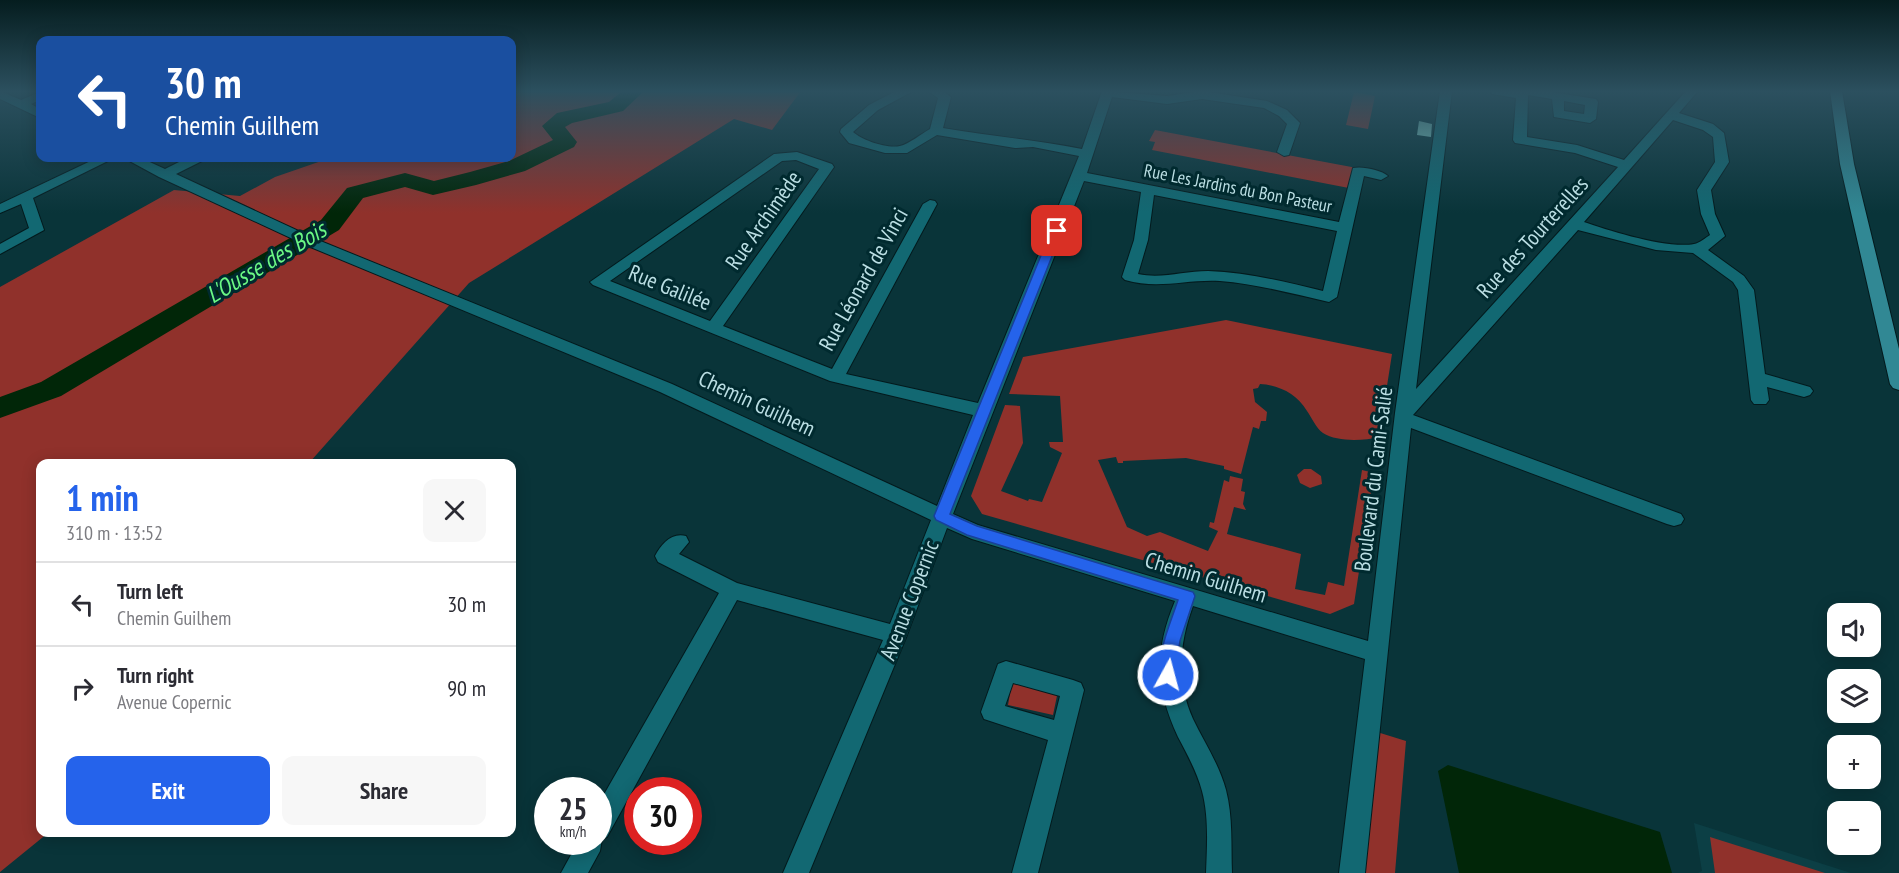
<!DOCTYPE html>
<html lang="en">
<head>
<meta charset="utf-8">
<style>
  body { margin:0; font-family:"PT Sans Narrow",sans-serif; background:#f7f7f7; color:#2b2b33; height:100vh; display:flex; flex-direction:column; font-size:22px; white-space:nowrap }
  * { box-sizing:border-box; margin:0 }
  p { font-size:20px; color:#7c7c81 }
  .icon { flex:none; width:33px; height:33px; fill:none; stroke:currentColor; stroke-width:2; stroke-linecap:round; stroke-linejoin:round }
  .map { position:relative; flex:1; overflow:hidden }
  .side { position:absolute; left:36px; top:459px; width:480px; height:378px; display:flex; flex-direction:column; background:#fff; border-radius:12px; box-shadow:0 3px 15px #0003 }
  .side>* { flex:none }
  .top-card { position:absolute; left:36px; top:36px; width:480px; height:126px; border-radius:12px; box-shadow:0 3px 15px #0003; background:#1a4fa0; color:#fff; overflow:hidden }
  .controls { position:absolute; left:1827px; top:603px; display:grid; gap:12px }
  .controls a { display:grid; place-items:center; width:54px; height:54px; border-radius:12px; background:#fff; box-shadow:0 3px 15px #0003; font-size:30px }
  .speed { position:absolute; left:534px; top:777px; display:flex; gap:12px; font-size:30px; font-weight:700; text-align:center }
  .speed>* { display:grid; place-content:center; width:78px; height:78px; border-radius:50%; background:#fff; box-shadow:0 3px 15px #0003; line-height:1 }
  .speed small { font-size:15px; font-weight:400 }
  .speed .limit { border:9px solid #d22; background:#fff; color:#111 }
  .pin { position:absolute; display:grid; place-items:center; width:51px; height:51px; color:#fff; margin:-26px; border-radius:12px; box-shadow:0 3px 9px #0006 }
  .me { position:absolute; width:66px; margin:-33px; rotate:7deg; stroke-linejoin:round; filter:drop-shadow(0 0 4px #0008) }
  .turn { display:flex; align-items:center; gap:21px; height:126px; padding:0 30px; font-size:27px }
  .turn .icon { width:78px; height:78px; stroke-width:2.5 }
  .turn b { display:block; font-size:42px; line-height:51px }
  .round { display:grid; place-items:center; flex:none; width:63px; height:63px; border-radius:12px; background:#f7f7f7 }
  .headline { display:flex; align-items:center; justify-content:space-between; height:102px; padding:0 30px }
  h1 { font-size:36px; font-weight:800; line-height:45px; color:#2563eb }
  .cta { display:flex; gap:12px; margin-top:auto; padding:12px 30px }
  .cta a { flex:1; height:69px; border-radius:12px; background:#2563eb; color:#fff; font-size:24px; font-weight:800; line-height:69px; text-align:center }
  .cta a+a { background:#f7f7f7; color:#2b2b33 }
  ul { padding:0; list-style:none }
  li { display:flex; align-items:center; gap:18px; height:84px; padding:0 30px; border-top:2px solid #e1e1e2 }
  li div { flex:1 }
  li b { display:block; font-size:22px }
  li em { font-style:normal }
  .map>svg:first-child { display:block }
  .built { fill:#0c3f45 }
  .green { fill:#90312b }
  .water { fill:#012608 }
  .lines { fill:none; stroke-linecap:round; stroke-linejoin:round }
  .river { fill:#012608; fill-rule:evenodd }
  .building { fill:#81ccc4 }
  .minor-casing { stroke:#031a1d; stroke-width:2 }
  .major-casing { stroke:#031a1d; stroke-width:2 }
  .minor { fill:#126872; fill-rule:evenodd }
  .major { fill:#318894; fill-rule:evenodd }
  .route { fill:#2563eb; stroke:#184099; stroke-width:1.5 }
  .labels { text-anchor:middle; dominant-baseline:central; stroke-width:6; stroke-linejoin:round; paint-order:stroke }
  .far-street-label { font-size:18px; fill:#badee3; stroke:#002a2f }
  .street-label { font-size:22px; fill:#badee3; stroke:#002a2f }
  .water-label { font-size:24px; font-style:italic; fill:#6bf884; stroke:#002a2f }
</style>
</head>
<body>
<div class="map">
<svg width="1899" height="873" viewBox="0 0 1899 873">
  <rect width="100%" height="100%" fill="#093439"/>
  <path class="built" d="M1694,823L1851,873H1698L1702,871Z"/>
  <path class="green" d="M521,91H801L772,130L734,119L469,283L309,463L40,464V832L48,833L0,872V287L174,190L240,196L275,177L330,158H512V94Z
    M1354,92L1375,96L1368,129L1346,125Z
    M1155,130L1357,168L1354,189L1152,150L1155,142L1149,141Z
    M1226,320L1392,354L1379,437C1363,441 1337,442 1323,433C1316,428 1312,418 1307,411C1297,394 1279,385 1260,384L1258,388L1253,389L1255,402L1267,412L1266,421H1261L1259,429L1253,427L1241,474L1224,469V466L1186,458L1123,461V463H1118L1116,457L1098,460L1127,527L1147,536L1160,532L1208,551L1218,531L1209,527L1210,522L1214,523L1224,480L1229,482L1230,476L1243,479L1241,491L1245,492L1243,504L1246,510L1234,507L1227,534L1301,554L1295,589L1325,595L1328,582L1344,586L1362,470L1374,473L1354,604L1330,614L982,514L971,496L1005,405L1020,406L1023,443L1001,491L1028,501L1029,499L1042,502L1062,453L1050,447L1049,442H1063L1060,396L1009,394L1023,357Z
    M1304,469H1311L1321,476L1322,484L1310,488L1300,483L1297,475Z
    M1012,682L1058,691L1053,715L1008,705Z
    M1377,732L1406,741L1395,873H1361Z
    M1710,837L1825,873H1715Z"/>
  <path class="water" d="M1448,765L1660,832L1672,873H1459L1438,771Z"/>
  <g class="lines">
    <path class="river" d="M622,91H644L623,111L572,123L565,127L577,142L574,147L525,171L476,185L433,195L405,187L363,198L339,230L61,396L0,418V397L41,382L321,220L347,188L405,173L434,181L470,172L509,161L553,140L542,126L557,113L609,102Z"/>
  </g>
  <path class="building" d="M1419,121L1432,124L1431,137L1417,135Z"/>
  <g class="lines">
    <g class="minor-casing">
      <path id="minor" d="M0,91L21,100L40,92V100L31,104L40,109V118L0,99Z
        M896,91H913L878,110L853,132C862,140 887,149 900,146C909,144 921,134 930,129L938,98L928,91H943L951,97L943,128C989,136 1036,140 1082,149L1102,91L1167,96L1202,91L1267,101L1287,110L1300,123L1289,155L1284,156L1277,152L1287,124L1279,116L1264,108L1202,99L1167,104L1112,97L1087,173L1339,222L1353,168C1363,166 1381,170 1388,176L1381,180L1364,176L1337,297L1329,302C1293,294 1257,284 1220,281C1186,279 1159,290 1125,280L1122,277L1134,240L1141,192L1084,181L953,514L978,525L1368,641L1395,413L1440,91H1452L1416,389L1618,167L1575,153L1515,143L1513,140L1516,98L1492,94L1490,91H1545L1596,99L1598,102L1596,119L1590,123L1554,117L1552,99L1528,95L1527,137L1577,145L1624,160L1686,91H1698L1679,113L1713,124L1724,133L1729,162L1711,190L1715,214L1725,236L1708,250L1744,276L1754,290L1765,374L1810,387L1813,391L1810,395L1804,397L1767,387L1769,400L1766,404H1754L1751,400L1738,290L1733,282L1693,253L1656,250L1578,230L1413,415L1681,514L1684,519L1681,524L1674,526L1667,524L1411,428L1365,873H1339L1365,659L1193,606C1179,644 1176,681 1193,719C1204,742 1219,764 1226,790C1233,817 1231,846 1232,873H1206C1207,846 1209,817 1202,791C1197,772 1187,754 1178,737C1155,687 1154,652 1175,601L972,539L947,528L907,635L809,873H783L883,640L737,600L607,837L602,839L600,851L588,873H561L578,842H598V805L719,593L658,562L655,556C661,544 672,532 686,536L689,542L679,554L737,583L890,624L931,520L660,392L308,246L159,177L124,158H141L165,169L187,158H203L202,161L176,174L318,240L672,384L937,506L973,415L830,381L593,285L590,282L774,154L797,152L832,164L834,167L723,326L832,369L923,204L930,200L935,201L937,204L846,374L978,403L1079,156L1033,147L1015,148L937,135L907,153H885L849,143L840,132L841,129L869,105ZM1564,101L1585,105L1584,114L1564,111ZM1673,120L1703,130L1713,137L1715,162L1697,190L1701,214L1710,235C1705,238 1700,243 1694,244C1667,249 1610,231 1584,222ZM796,160L819,169L710,321L610,281L782,161ZM1154,195L1337,231L1323,291C1285,282 1247,272 1208,271C1184,271 1162,279 1138,274L1148,240Z
        M97,158H114L33,198L44,230L0,254V244L29,228L21,204L0,213V204Z
        M1006,661L1073,680L1081,683L1084,690L1038,873H1012L1048,740L984,719L981,712L998,664ZM1013,683L1060,696L1054,720L1005,706Z"/>
    </g>
    <g class="major-casing">
      <path id="major" d="M1830,91H1842L1854,164L1899,349V390L1893,388L1890,384L1840,164Z"/>
    </g>
    <use href="#minor" class="minor"/>
    <use href="#major" class="major"/>
  </g>
  <linearGradient id="sky" x2="0" y2="1"><stop stop-color="#051d1f"/><stop offset="0.43" stop-color="#2c505f"/><stop offset="1" stop-color="#2c505f" stop-opacity="0"/></linearGradient>
  <rect width="1899" height="213" fill="url(#sky)"/>
  <path class="route" d="M1057,228L1062,231L950,514L977,526L1193,592L1195,596L1180,641L1174,680L1168,682L1162,680C1153,661 1172,619 1178,600L967,535L936,520L934,516L1051,231Z"/>
  <g class="labels">
    <g class="far-street-label">
      <text transform="translate(1238 188) rotate(11)">Rue Les Jardins du Bon Pasteur</text>
    </g>
    <g class="street-label">
      <text transform="translate(763 220) rotate(-55)">Rue Archimède</text>
      <text transform="translate(1532 237) rotate(-48)">Rue des Tourterelles</text>
      <text transform="translate(863 279) rotate(-61)">Rue Léonard de Vinci</text>
      <text transform="translate(670 287) rotate(22)">Rue Galilée</text>
      <text transform="translate(757 403) rotate(25)">Chemin Guilhem</text>
      <text transform="translate(1373 479) rotate(-83)">Boulevard du Cami-Salié</text>
      <text transform="translate(1206 577) rotate(17)">Chemin Guilhem</text>
      <text transform="translate(909 600) rotate(-69)">Avenue Copernic</text>
    </g>
    <g class="water-label">
      <text transform="translate(266 262) rotate(-31)">L'Ousse des Bois</text>
    </g>
  </g>
</svg>
<div class="controls">
<a><svg class="icon" aria-label="sound" viewBox="0 0 24 24"><path d="M4 9h4l5-4v14l-5-4H4zM17 9q2 3 0 6"/></svg></a>
<a><svg class="icon" aria-label="layers" viewBox="0 0 24 24"><path d="M12 4l9 5-9 5-9-5zM3 14l9 5 9-5"/></svg></a>
<a>+</a>
<a>−</a>
</div>
<div class="speed"><div>25<small>km/h</small></div><div class="limit">30</div></div>
<div class="pin" style="left:1057px;top:231px;background:#d93025"><svg class="icon" aria-label="arrive" viewBox="0 0 24 24"><path d="M6 21V4h12l-3 4 3 4H6"/></svg></div>
<svg class="me" style="left:1168px;top:675px" viewBox="-20 -20 40 40"><circle r="17" fill="#2563eb" stroke="#fff" stroke-width="3"/><path d="M0-11L8 9 0 5-8 9z" fill="#fff"/></svg>
<div class="top-card">
<div class="turn"><svg class="icon" aria-label="left" viewBox="0 0 24 24"><path d="M17 20v-9H6M10 6l-5 5 5 5"/></svg><div><b>30 m</b>Chemin Guilhem</div></div>
</div>
<section class="side">
<div class="headline"><div><h1>1 min</h1><p>310 m · 13:52</p></div><a class="round"><svg class="icon" aria-label="close" viewBox="0 0 24 24"><path d="M6 6l12 12M18 6L6 18"/></svg></a></div>
<ul>
<li><svg class="icon" aria-label="left" viewBox="0 0 24 24"><path d="M17 20v-9H6M10 6l-5 5 5 5"/></svg><div><b>Turn left</b><p>Chemin Guilhem</p></div><em>30 m</em></li>
<li><svg class="icon" aria-label="right" viewBox="0 0 24 24"><path d="M7 20v-9h11M14 6l5 5-5 5"/></svg><div><b>Turn right</b><p>Avenue Copernic</p></div><em>90 m</em></li>
</ul>
<div class="cta"><a>Exit</a><a>Share</a></div>
</section>
</div>
</body>
</html>
